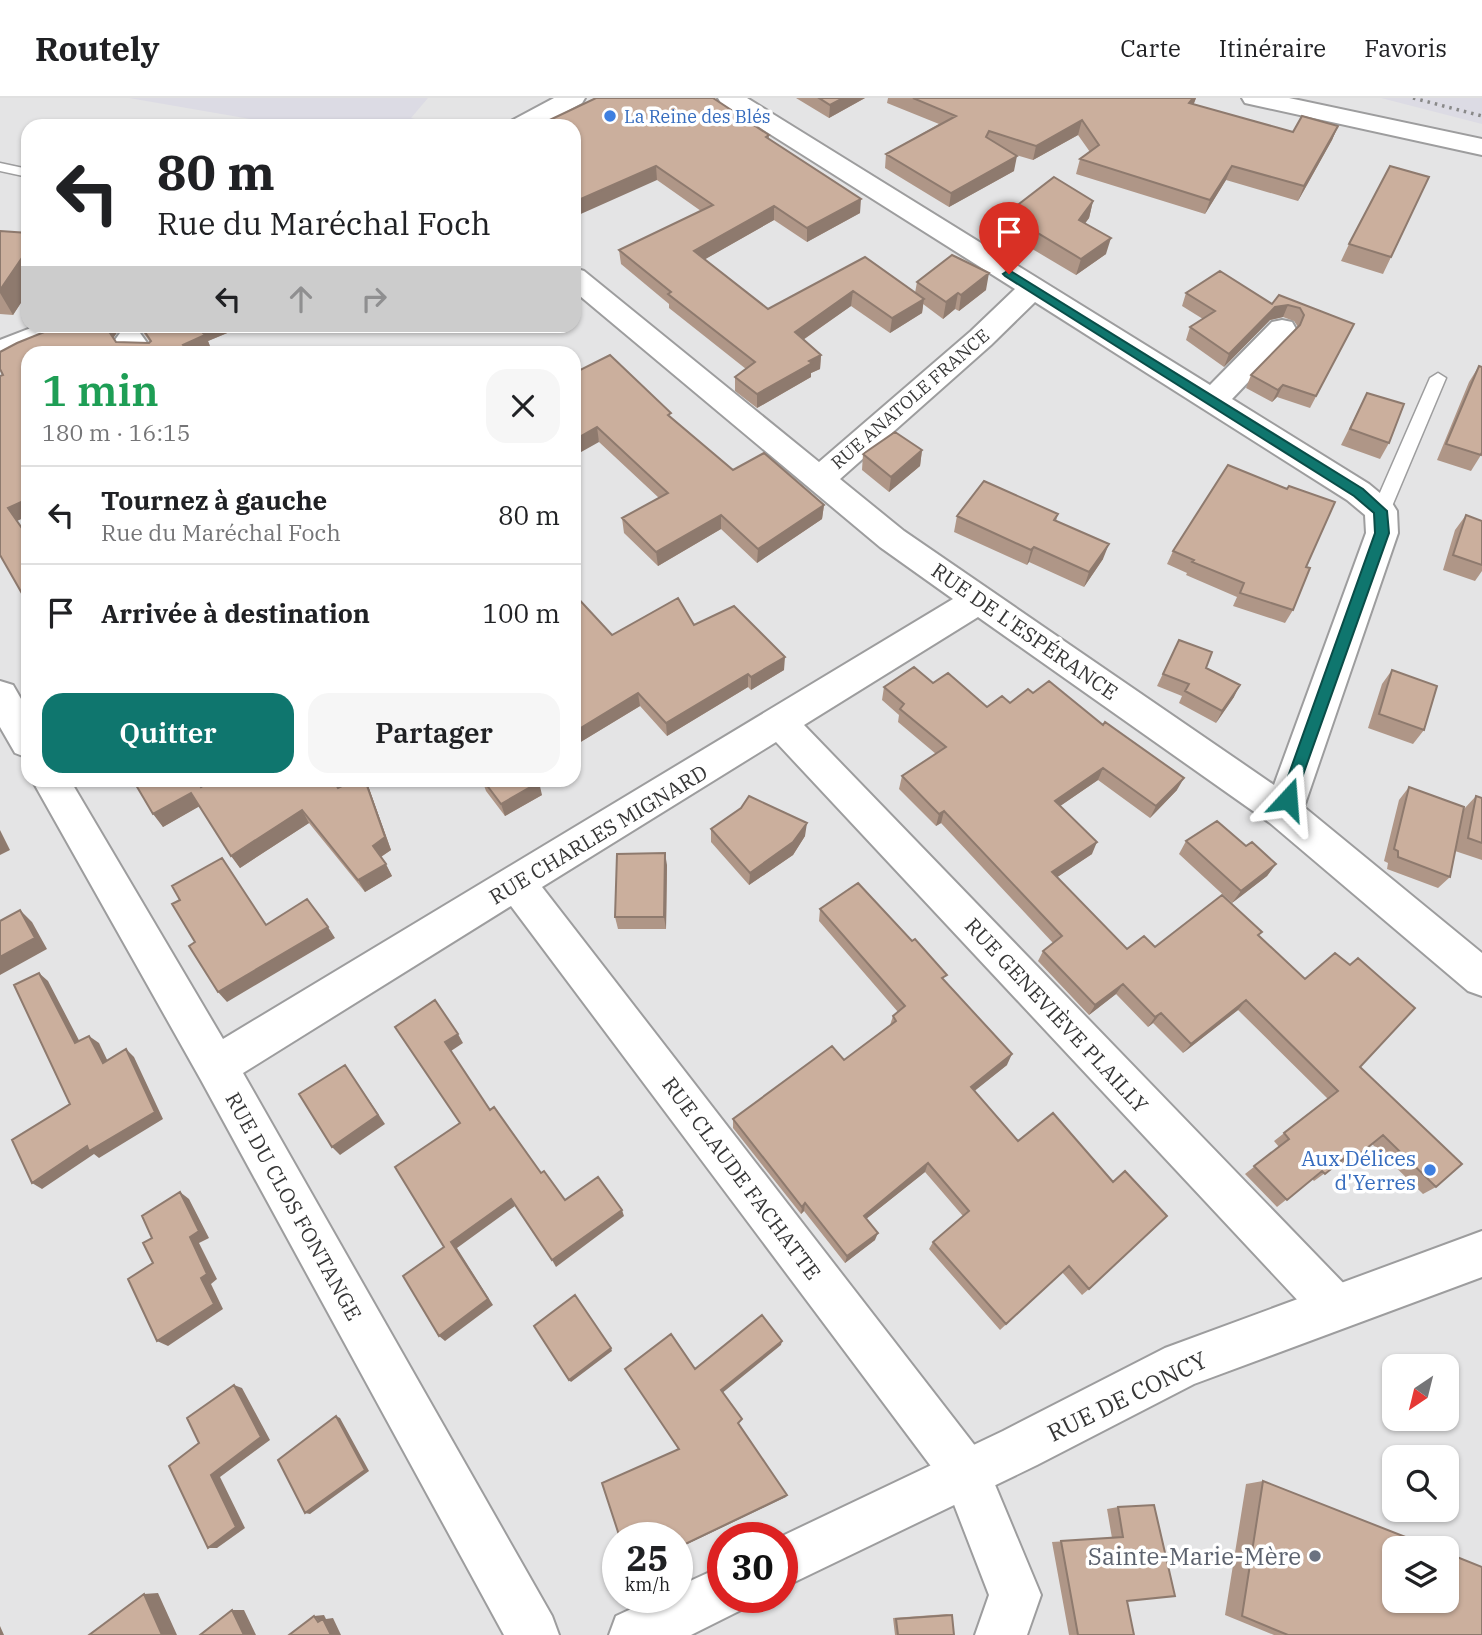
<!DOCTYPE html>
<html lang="fr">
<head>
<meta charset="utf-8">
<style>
  body { margin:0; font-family:"IBM Plex Serif",serif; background:#f6f6f6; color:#202124; height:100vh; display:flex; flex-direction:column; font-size:26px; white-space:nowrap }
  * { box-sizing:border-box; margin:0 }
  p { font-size:23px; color:#757577 }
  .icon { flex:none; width:38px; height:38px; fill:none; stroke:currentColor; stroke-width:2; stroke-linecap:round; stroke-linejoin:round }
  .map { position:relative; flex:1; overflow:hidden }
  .side { position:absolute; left:21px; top:248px; width:560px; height:441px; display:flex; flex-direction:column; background:#fff; border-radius:21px; box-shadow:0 2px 5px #0004 }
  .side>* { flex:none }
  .top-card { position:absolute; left:21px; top:21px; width:560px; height:214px; border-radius:21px; box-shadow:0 2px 5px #0004; background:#fff; color:#202124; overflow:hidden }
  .needle { width:46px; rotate:215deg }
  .buttons { position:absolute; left:1382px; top:1256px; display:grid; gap:14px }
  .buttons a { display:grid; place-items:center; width:77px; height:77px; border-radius:14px; background:#fff; box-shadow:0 2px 5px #0004; font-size:35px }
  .speed { position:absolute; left:602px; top:1424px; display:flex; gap:14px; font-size:35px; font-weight:700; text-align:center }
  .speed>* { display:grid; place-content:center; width:91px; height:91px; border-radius:50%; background:#fff; box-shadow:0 2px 5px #0004; line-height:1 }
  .speed small { font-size:18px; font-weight:400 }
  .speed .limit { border:10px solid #d22; background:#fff; color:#111 }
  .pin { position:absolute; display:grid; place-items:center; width:60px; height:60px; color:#fff; margin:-72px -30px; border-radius:50% 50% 50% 0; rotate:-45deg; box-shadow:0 0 7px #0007 }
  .pin .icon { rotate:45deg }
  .me { position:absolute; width:77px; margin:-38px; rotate:19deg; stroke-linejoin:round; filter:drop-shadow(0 0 5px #0008) }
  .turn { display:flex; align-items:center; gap:24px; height:147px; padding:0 21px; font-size:32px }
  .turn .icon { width:91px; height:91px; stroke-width:2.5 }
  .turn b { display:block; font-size:49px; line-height:60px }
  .lanes { display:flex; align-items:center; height:66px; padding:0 21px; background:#0003; justify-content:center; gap:35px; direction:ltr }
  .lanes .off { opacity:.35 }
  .round { display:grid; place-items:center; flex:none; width:74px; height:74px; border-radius:21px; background:#f6f6f6 }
  .headline { display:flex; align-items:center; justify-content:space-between; height:119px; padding:0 21px }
  h1 { font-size:42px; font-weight:600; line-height:52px; color:#1e9e55 }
  .button { display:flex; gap:14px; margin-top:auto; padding:14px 21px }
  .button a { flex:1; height:80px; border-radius:21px; background:#0f766e; color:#fff; font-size:28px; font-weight:600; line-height:80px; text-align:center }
  .button a+a { background:#f6f6f6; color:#202124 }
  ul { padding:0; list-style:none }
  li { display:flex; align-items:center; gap:21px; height:98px; padding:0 21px; border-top:2px solid #e0e0e0 }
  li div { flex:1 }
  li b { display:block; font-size:26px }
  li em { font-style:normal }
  header { display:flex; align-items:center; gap:42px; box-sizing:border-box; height:98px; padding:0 35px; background:#fff; border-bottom:2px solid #e0e0e0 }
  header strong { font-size:33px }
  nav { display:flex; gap:38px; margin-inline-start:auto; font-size:24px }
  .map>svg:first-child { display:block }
  .built { fill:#dcdbe4 }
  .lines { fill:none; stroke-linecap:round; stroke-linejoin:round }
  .lane-casing { stroke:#9d9d9e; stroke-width:3 }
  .street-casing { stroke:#9d9d9e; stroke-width:4 }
  .secondary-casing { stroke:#9d9d9e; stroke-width:4 }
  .lane { fill:#fff; fill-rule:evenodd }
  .street { fill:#fff; fill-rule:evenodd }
  .secondary { fill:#fff; fill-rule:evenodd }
  .rail { stroke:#898989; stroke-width:3.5; stroke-dasharray:2.5 5; stroke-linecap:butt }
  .wall { fill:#af9687; fill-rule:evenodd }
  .shaded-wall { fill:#8e7a6e }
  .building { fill:#cbaf9d; stroke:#8e7a6e; stroke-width:2 }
  .route { fill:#0f766e; stroke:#0a4d48; stroke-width:2 }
  .shop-dot { fill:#3f7fe0; stroke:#fff; stroke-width:2.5 }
  .worship-dot { fill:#6b7280; stroke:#fff; stroke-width:2.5 }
  .labels { text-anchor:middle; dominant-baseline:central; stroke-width:7; stroke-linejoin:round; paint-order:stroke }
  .far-shop-label { font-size:18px; fill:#366cbe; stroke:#fff; text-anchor:start }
  .far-street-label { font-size:18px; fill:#373737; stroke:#fff }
  .street-label { font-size:21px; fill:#373737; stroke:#fff }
  .shop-label { font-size:21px; fill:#366cbe; stroke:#fff; text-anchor:end }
  .near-street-label { font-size:24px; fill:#373737; stroke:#fff }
  .near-worship-label { font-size:24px; fill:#5b616d; stroke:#fff; text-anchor:end }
</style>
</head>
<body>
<header>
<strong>Routely</strong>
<nav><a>Carte</a><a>Itinéraire</a><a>Favoris</a></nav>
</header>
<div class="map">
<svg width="1482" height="1537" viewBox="0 0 1482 1537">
  <rect width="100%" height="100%" fill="#e4e4e5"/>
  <path class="built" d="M129,0H428L411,20L439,28H291Z
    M1381,0H1482V26Z"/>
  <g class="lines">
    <g class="lane-casing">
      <path id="lane" d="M0,65L28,71V79L0,73Z
        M1438,275L1446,280L1390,413L1387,417H1375L1372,413L1430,280Z"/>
    </g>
    <g class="street-casing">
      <path id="street" d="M718,0H747L1210,287L1272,224L1282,222L1292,224L1296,231L1292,238L1232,301L1369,386L1392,405L1397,413L1398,435L1304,709L1482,855V898L1468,893L1270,725L978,519L804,627L1350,1192L1357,1208L1350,1224L1334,1231L1318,1224L776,644L542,789L983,1358L1041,1497L1027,1537H975L989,1497L948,1391L511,808L243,975L552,1518L559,1537H504L201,982L32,682H70L223,941L953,501L880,449L574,193V170L584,173L819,364L971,233L1015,191L721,5ZM1035,204L1347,402L1365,417L1366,435L1274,687L904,433L840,381L991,247Z
        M1242,0H1289L1482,41V57L1254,7L1245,5Z
        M130,233L140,235L155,256H125L115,242L120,235Z
        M0,583L13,587L28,613V660L15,655L0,629Z"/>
    </g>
    <g class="secondary-casing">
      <path id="secondary" d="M554,0H585L582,5L539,28H507L511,23Z
        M36,228H75L71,235L0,263V242Z
        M1482,1133V1179L1194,1286L1037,1367L782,1490V1440H778L1003,1333L1165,1250Z
        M723,1468V1500H746L741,1512L691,1537H609L616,1518L655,1500H677V1489Z"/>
    </g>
    <use href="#lane" class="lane"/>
    <use href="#street" class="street"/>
    <use href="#secondary" class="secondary"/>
    <path class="rail" d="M1413,0L1482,18"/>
  </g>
  <path class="wall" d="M796,0H865L829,20Z
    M888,0H1196L1193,7L1293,34L1338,28L1332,42L1298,103L1226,82L1205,116L1076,76L1080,61L1090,54L1078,37L1033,62L1013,56L1014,73L949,109L885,70L886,56L939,26L887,5Z
    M574,28L769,37V41L860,115L807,144L774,122L705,161L768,211L865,159L915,195L917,184L986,192L959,213L955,211L943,221L923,206L922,215L890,235L851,208L803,242L821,257L820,271L811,275V279L757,310L735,293V279L746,271L669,210V206L621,166L619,152L701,113L657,82Z
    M1429,79L1383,176L1341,163L1349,146Z
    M1093,103L1089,120L1085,125L1106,156L1076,177L1002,133L1006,116Z
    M0,133L28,135V194L13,217L0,216Z
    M1186,195L1272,206L1279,197L1354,226L1310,310L1277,299L1272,304L1246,290L1251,277L1298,229L1294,223L1283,219L1270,222L1224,269L1186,242L1190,229L1203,221L1182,208Z
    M59,228H244L208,243L211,251L200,256H28L17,423L3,277ZM129,230L142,233L150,244H116L113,240L118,233Z
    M1479,268L1481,357L1471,373L1437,362L1469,284Z
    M574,275L672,320L733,372L824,407L822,421L757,465L721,431L658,468L624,435L622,420L659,400L599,344Z
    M1367,295L1389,345L1380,361L1341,347Z
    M922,352L920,368L889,394L862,372L863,356Z
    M1058,416L1056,423L1103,461L1084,489L1029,464L1027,467L954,434L957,418Z
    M1466,417L1482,423V473L1475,483L1443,472L1455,432Z
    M1173,453L1306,469L1293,512L1285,525L1233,508L1237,499L1186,477L1187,475L1167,466Z
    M574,496L612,537L694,527L784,572L751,592L748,589L667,638L640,608L574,648Z
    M1179,542L1234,599L1216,625L1179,605L1182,598L1157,588Z
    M1392,572L1424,632L1413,646L1368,630L1382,586Z
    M933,585L987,609L1010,605L1177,692L1150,720L1098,682L1060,708L1092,756L1057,779L1127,851L1155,849L1258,838L1360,969L1436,1089L1423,1096L1372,1046L1339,1070L1336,1067L1314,1083L1312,1081L1277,1109L1245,1076L1279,1049L1274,1043L1328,1001L1238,912L1183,955L1153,925L1148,929L1116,896L1089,917L1038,863L1043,853L1053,845L941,725L936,728L899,691L902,678L936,656L898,624L899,617L882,602L884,589Z
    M133,682H198L201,688L338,690L366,682L391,752L381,759L392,778L365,794L309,725L240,770L199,708L163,729Z
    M482,682L542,697L505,718L486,693Z
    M1409,689L1464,711L1476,698L1482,700V762L1455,753L1450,779L1438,790L1387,771L1388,765L1384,763L1399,702Z
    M711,731L805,738L793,757L749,787L711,744Z
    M1186,743L1246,748L1276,766L1267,778L1232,805L1179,756Z
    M667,767L666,831H618L615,819Z
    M820,811L945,883L1007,967L975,992L1089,1191L1082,1197L1062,1174L1000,1232L929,1151L933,1144L963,1118L925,1074L866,1121L875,1142L845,1165L804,1113L801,1116L733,1030V1021L844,962L890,927L893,918L898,914L819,823Z
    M1263,1383L1482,1537H1274L1225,1517L1246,1386Z
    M1154,1407L1127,1503L1134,1537H1069L1052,1444L1112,1440L1107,1411L1118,1409Z
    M947,1516L952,1517L954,1537H895L893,1520Z"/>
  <path class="shaded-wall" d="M843,0H865L829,20L830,7Z
    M1193,0H1196L1193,8L1189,5Z
    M1082,22L1078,37L1033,62L1036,48Z
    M1338,28L1332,42L1298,103L1304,88Z
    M1017,58L1014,73L949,109L951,95Z
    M656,68L657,82L574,119V104Z
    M1232,68L1226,82L1205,116L1210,102Z
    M861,101L860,115L807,144V130Z
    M1093,103L1089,120L1075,139L1079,122Z
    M774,108V122L695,167L694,153Z
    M1111,140L1106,156L1076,177L1081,161Z
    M28,151V194L13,217L0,195V192Z
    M989,175L986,192L959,213L961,197Z
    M853,193L851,208L794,248L795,234Z
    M958,195L955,211L943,221L946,204Z
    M924,201L922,215L890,235L892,220Z
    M1288,207L1283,219L1270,222L1224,269L1229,256L1275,209Z
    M106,228H128L129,230L118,233L112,242L106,229Z
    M207,228H244L208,243L211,251L200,256H187L183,247L199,231Z
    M821,257L820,271L811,275V279L757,310V296L809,263Z
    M1283,287L1277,299L1272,304L1278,292Z
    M597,329L599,344L574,358V342Z
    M922,352L920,368L889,394L891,379Z
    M28,401V418L17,423L8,410Z
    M824,407L822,421L757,465L758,451Z
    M721,417V431L658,468L656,454Z
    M1109,446L1103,461L1084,489L1089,474Z
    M1034,449L1029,464L1027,467L1031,452Z
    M785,559L784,572L751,592V579Z
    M748,576V589L667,638L666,625Z
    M1240,587L1234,599L1216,625L1222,613Z
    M638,595L640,608L574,648V634Z
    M1103,670L1098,682L1050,715L1055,703Z
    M1184,680L1177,692L1150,720L1156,708Z
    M366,682L391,752L379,760L373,748Z
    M539,684L542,697L505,718L501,706Z
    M191,695L200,708L163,729L153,716Z
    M302,712L309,725L240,770L231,758Z
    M944,713L941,725L936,728L939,716Z
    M807,725L805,738L793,757L749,787L750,775Z
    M0,732L10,752L0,757Z
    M1097,744L1092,756L1047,786L1052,774Z
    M665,755L667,767L666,831L664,819Z
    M386,766L392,778L365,794L358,782Z
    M1276,766L1267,778L1232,805L1241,793Z
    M20,812L32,824L47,851L0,877V859Z
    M328,829L335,840L227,904L218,894Z
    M39,875L48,883L84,952L75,945Z
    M1123,886L1116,896L1089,917L1095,907Z
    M1246,902L1238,912L1183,955L1191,946Z
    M1161,915L1153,925L1148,929L1155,919Z
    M458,936L463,945L451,953L445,944Z
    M89,938L99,945L112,972L103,965Z
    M126,951L134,959L163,1021L99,1060L94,1056L42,1091L32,1085L87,1048Z
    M1012,956L1007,967L967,999L971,989Z
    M345,967L385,1026L340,1057L332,1049Z
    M928,1065L925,1074L861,1125L864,1118Z
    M180,1094L189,1101L209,1140L199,1145L217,1181L211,1186L223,1211L168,1248L157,1243L190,1139Z
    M511,1101L515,1108L457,1150L493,1207L445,1243L439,1238L451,1144Z
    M805,1105L804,1113L801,1116L802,1109Z
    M622,1112L624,1118L556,1169L552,1162Z
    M878,1135L875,1142L845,1165L847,1158Z
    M782,1243L781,1247L721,1296V1292Z
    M611,1250L612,1253L571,1284L569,1282Z
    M234,1287L242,1290L270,1342L220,1379L245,1430L217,1450H208L211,1377Z
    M336,1318L340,1320L369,1373L310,1416L305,1415Z
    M787,1397L786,1399L677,1451V1450Z
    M158,1495L177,1537H162L144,1496Z
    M232,1512H244L256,1537H244Z
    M324,1517L326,1521L333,1520L341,1537H331L314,1518Z
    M0,1528L4,1537H0Z"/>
  <path class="building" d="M596,0H713L769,37L766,39L861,101L807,130L774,108L694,153L768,211L865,159L924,201L892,220L853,193L795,234L821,257L809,263L812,265L757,296L735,279L755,264L668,196L671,194L619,152L713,107L656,68L574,104V28H537Z
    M819,0H843L830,7Z
    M913,0H1193L1189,5L1293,34L1302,18L1338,28L1304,88L1232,68L1210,102L1080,61L1099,47L1082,22L1036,48L989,33L986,39L1017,58L951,95L886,56L956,18Z
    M1390,68L1429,79L1391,159L1349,146Z
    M1054,79L1093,103L1079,122L1111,140L1081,161L1006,116Z
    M0,133L28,135V151L0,192Z
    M952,157L989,175L961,197L958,195L946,204L917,184Z
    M1220,173L1272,206L1279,197L1354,226L1316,298L1283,287L1278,292L1251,277L1300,227L1304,217L1300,210L1288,207L1275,209L1229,256L1190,229L1215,213L1186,195Z
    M59,228H106V229L116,244L149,245L151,243L141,228H207L199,231L205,237L183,247L190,256H28V401L8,410L28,439V506L0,457V278L3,277L0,271V254L17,245Z
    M610,257L671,315L668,317L733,372L764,355L824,407L758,451L721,417L656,454L622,420L668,395L597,329L574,342V275Z
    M1479,268L1482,269V354L1481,357L1446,346Z
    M1367,295L1404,306L1389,345L1350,331Z
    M895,334L922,352L891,379L863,356Z
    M1228,367L1287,391L1289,388L1335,404L1306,469L1310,470L1293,512L1240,495L1244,485L1192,464L1194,462L1173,453Z
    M984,383L1058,416L1054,422L1109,446L1089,474L1034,449L1031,452L957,418Z
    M1466,417L1482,423V467L1453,457Z
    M574,496L612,537L678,500L694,527L734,508L785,559L751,579L748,576L666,625L638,595L574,634Z
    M1179,542L1212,554L1206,570L1240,587L1222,613L1185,593L1189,586L1163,576Z
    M914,569L933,585L948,575L987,609L1002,598L1010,605L1028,591L1033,595L1049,583L1103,627L1105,624L1184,680L1156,708L1103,670L1055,703L1097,744L1052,774L1127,851L1144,838L1155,849L1222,797L1262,834L1258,837L1305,881L1335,855L1350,867L1358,860L1415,910L1360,969L1462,1066L1436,1089L1383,1037L1351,1063L1347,1058L1325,1076L1322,1073L1287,1102L1254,1068L1289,1041L1284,1035L1338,993L1246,902L1191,946L1161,915L1155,919L1123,886L1095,907L1043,853L1062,838L944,713L939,716L902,678L946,649L900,611L904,606L884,589Z
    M1392,572L1437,588L1424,632L1379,616Z
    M133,682H197L201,689L212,682H333L338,690L354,682H365L385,739L373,748L386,766L358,782L302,712L231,758L191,695L153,716Z
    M483,682H537L539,684L501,706Z
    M1409,689L1464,709L1450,779L1398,759V753L1394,751Z
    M749,698L807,725L793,744L750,775L711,731L741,710Z
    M1476,698L1482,700V745L1468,740Z
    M1217,723L1246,748L1252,744L1276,766L1241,793L1186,743Z
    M665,755L664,819H615L617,756Z
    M222,760L266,827L307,801L328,829L218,894L189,848L195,844L172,806L180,802L172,788Z
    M858,785L912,843L915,841L947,877L942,880L1012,956L971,989L1018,1043L1053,1015L1113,1084L1125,1073L1167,1118L1089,1191L1069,1168L1006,1226L933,1144L969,1113L928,1065L864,1118L878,1135L847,1158L805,1105L802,1109L733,1021L832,948L844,962L896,923L893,918L905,908L820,811Z
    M20,812L35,840L0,859V823Z
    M39,875L75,945L89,938L103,965L126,951L155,1014L89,1053L87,1048L32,1085L12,1042L70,1006L14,887Z
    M435,902L458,936L445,944L490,1012L494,1009L541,1075L544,1073L565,1102L598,1079L622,1112L552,1162L511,1101L451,1144L488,1201L439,1238L403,1178L444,1149L395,1069L460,1025L395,929Z
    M345,967L378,1017L332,1049L299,996Z
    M180,1094L199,1133L190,1139L207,1176L201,1180L214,1206L157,1243L128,1181L153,1165L143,1145L152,1140L142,1118Z
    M575,1197L611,1250L569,1282L534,1228Z
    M762,1217L782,1243L721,1292L742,1321L738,1325L787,1397L677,1450V1440H620L602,1385L679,1351L625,1271L671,1236L695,1271Z
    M234,1287L261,1339L211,1377L236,1429L208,1450L169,1368L199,1345L187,1320Z
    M336,1318L365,1372L305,1415L278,1362Z
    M1263,1383L1436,1451H1395V1503H1447V1455L1482,1469V1537H1288L1242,1518Z
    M1154,1407L1175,1498L1127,1503L1134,1537H1078L1061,1443L1123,1439L1118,1409Z
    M144,1496L162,1537H89Z
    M232,1512L244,1537H200Z
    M952,1517L954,1537H898L896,1521Z
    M314,1518L318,1524L323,1521L331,1537H289Z"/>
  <path class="route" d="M1009,172L1363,391L1387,413L1389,435L1293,705H1283L1280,701L1375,435L1374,415L1354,398L1005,178L1003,176Z"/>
  <g class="shop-dot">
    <circle cx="610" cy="18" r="7"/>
    <circle cx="1430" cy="1072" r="7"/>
  </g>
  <circle class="worship-dot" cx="1315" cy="1458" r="7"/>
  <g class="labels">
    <g class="far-shop-label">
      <text x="624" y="18">La Reine des Blés</text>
    </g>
    <g class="far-street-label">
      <text transform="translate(910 301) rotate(-41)">RUE ANATOLE FRANCE</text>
    </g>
    <g class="street-label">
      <text transform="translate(1025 533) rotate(35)">RUE DE L'ESPÉRANCE</text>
      <text transform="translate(598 736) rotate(-31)">RUE CHARLES MIGNARD</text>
      <text transform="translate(1057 917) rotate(47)">RUE GENEVIÈVE PLAILLY</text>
      <text transform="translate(742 1080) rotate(53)">RUE CLAUDE FACHATTE</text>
      <text transform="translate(294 1108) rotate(61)">RUE DU CLOS FONTANGE</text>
    </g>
    <g class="shop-label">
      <text x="1416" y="1060">Aux Délices<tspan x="1416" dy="24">d'Yerres</tspan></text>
    </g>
    <g class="near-street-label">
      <text transform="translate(1127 1298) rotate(-26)">RUE DE CONCY</text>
    </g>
    <g class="near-worship-label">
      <text x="1301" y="1458">Sainte-Marie-Mère</text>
    </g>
  </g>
</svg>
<div class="buttons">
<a><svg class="needle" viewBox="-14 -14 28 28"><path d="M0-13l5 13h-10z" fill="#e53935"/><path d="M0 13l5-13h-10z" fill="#757577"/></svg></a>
<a><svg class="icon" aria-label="search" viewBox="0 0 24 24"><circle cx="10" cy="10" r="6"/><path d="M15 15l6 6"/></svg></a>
<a><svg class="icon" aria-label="layers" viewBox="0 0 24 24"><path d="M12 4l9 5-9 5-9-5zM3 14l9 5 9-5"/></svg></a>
</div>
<div class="speed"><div>25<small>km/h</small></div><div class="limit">30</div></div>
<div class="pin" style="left:1009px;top:176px;background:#d93025"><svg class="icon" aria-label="arrive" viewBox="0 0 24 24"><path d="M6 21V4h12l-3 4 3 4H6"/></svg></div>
<svg class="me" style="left:1288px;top:701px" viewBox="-20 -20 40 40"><path d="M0-17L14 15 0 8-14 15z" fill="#0f766e" stroke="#fff" stroke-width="4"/></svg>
<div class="top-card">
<div class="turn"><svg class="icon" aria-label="left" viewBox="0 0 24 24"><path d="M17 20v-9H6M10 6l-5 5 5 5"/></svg><div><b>80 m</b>Rue du Maréchal Foch</div></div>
<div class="lanes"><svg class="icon" aria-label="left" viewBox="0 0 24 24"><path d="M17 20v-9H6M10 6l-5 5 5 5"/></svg><svg class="icon off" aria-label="ahead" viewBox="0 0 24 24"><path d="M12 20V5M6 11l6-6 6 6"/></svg><svg class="icon off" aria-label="right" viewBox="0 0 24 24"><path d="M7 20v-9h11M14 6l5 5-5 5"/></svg></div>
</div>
<section class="side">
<div class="headline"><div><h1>1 min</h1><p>180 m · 16:15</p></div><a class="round"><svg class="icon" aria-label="close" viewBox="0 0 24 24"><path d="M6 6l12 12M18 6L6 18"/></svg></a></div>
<ul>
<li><svg class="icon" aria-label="left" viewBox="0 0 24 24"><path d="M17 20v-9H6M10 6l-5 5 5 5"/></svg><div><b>Tournez à gauche</b><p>Rue du Maréchal Foch</p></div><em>80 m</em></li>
<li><svg class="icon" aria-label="arrive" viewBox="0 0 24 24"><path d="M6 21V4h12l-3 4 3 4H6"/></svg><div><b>Arrivée à destination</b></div><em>100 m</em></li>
</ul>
<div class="button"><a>Quitter</a><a>Partager</a></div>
</section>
</div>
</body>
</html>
